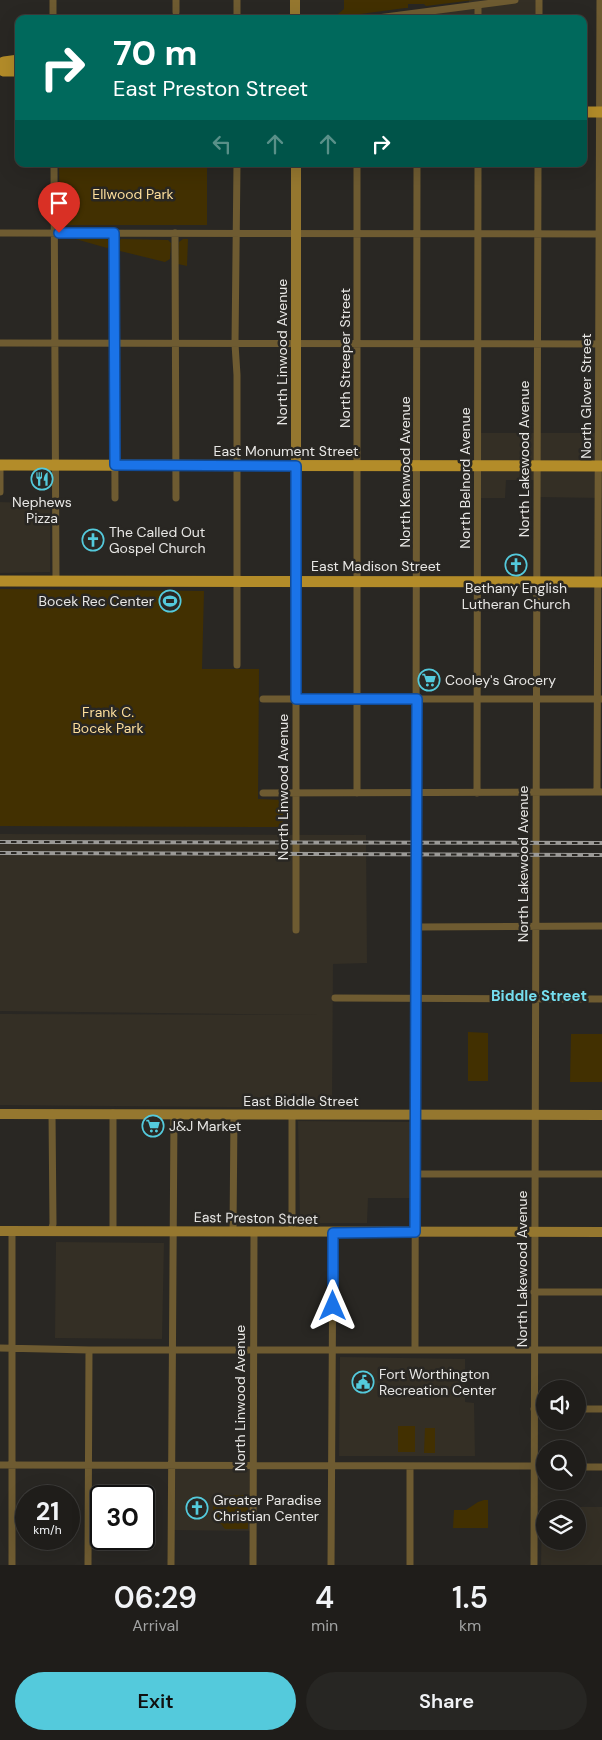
<!DOCTYPE html>
<html lang="en">
<head>
<meta charset="utf-8">
<style>
  body { margin:0; font-family:"DM Sans",sans-serif; background:#272623; color:#f1f3f6; height:100vh; display:flex; flex-direction:column; font-size:19px; white-space:nowrap }
  * { box-sizing:border-box; margin:0 }
  p { font-size:16px; color:#a1a2a2 }
  .icon { flex:none; width:28px; height:28px; fill:none; stroke:currentColor; stroke-width:2; stroke-linecap:round; stroke-linejoin:round }
  .map { position:relative; height:1565px; overflow:hidden }
  .drawer { display:flex; flex-direction:column; background:#1f1d1a; flex:1 }
  .drawer>* { flex:none }
  .hud { position:absolute; left:15px; top:15px; width:572px; height:152px; border-radius:10px; box-shadow:0 5px 20px #0002,0 0 0 1px #3c3b39; background:#00695c; color:#fff; overflow:hidden }
  .fabs { position:absolute; left:536px; top:1380px; display:grid; gap:10px }
  .fabs a { display:grid; place-items:center; width:50px; height:50px; border-radius:50%; background:#1f1d1a; box-shadow:0 5px 20px #0002,0 0 0 1px #3c3b39; font-size:25px }
  .speed { position:absolute; left:15px; top:1485px; display:flex; gap:10px; font-size:25px; font-weight:700; text-align:center }
  .speed>* { display:grid; place-content:center; width:65px; height:65px; border-radius:50%; background:#1f1d1a; box-shadow:0 5px 20px #0002,0 0 0 1px #3c3b39; line-height:1 }
  .speed small { font-size:12px; font-weight:400 }
  .speed .limit { border:2px solid #111; border-radius:8px; background:#fff; color:#111 }
  .pin { position:absolute; display:grid; place-items:center; width:42px; height:42px; color:#fff; margin:-51px -21px; border-radius:50% 50% 50% 0; rotate:-45deg; box-shadow:0 0 5px #0007 }
  .pin .icon { rotate:45deg }
  .me { position:absolute; width:55px; margin:-28px; rotate:0deg; stroke-linejoin:round; filter:drop-shadow(0 0 4px #0008) }
  .turn { display:flex; align-items:center; gap:18px; height:105px; padding:0 15px; font-size:22px }
  .turn .icon { width:65px; height:65px; stroke-width:2.5 }
  .turn b { display:block; font-size:35px; line-height:42px }
  .lanes { display:flex; align-items:center; height:48px; padding:0 15px; background:#0003; justify-content:center; gap:25px; direction:ltr }
  .lanes .off { opacity:.35 }
  .eta { display:flex; justify-content:space-evenly; align-items:center; height:85px; text-align:center }
  .eta b { font-size:30px; font-weight:600; line-height:35px }
  .primary-button { display:flex; gap:10px; margin-top:auto; padding:10px 15px }
  .primary-button a { flex:1; height:58px; border-radius:30px; background:#54cadc; color:#111; font-size:20px; font-weight:600; line-height:58px; text-align:center }
  .primary-button a+a { background:#272623; color:#f1f3f6 }
  .map>svg:first-child { display:block }
  .built { fill:#342f25; fill-rule:evenodd }
  .green { fill:#423001 }
  .lines { fill:none; stroke-linecap:round; stroke-linejoin:round }
  .street { stroke:#6e5b31; stroke-width:7 }
  .secondary { stroke:#95772f; stroke-width:10 }
  .primary { stroke:#b38c29; stroke-width:11 }
  .rail-casing { stroke:#9b9a97; stroke-width:4 }
  .rail { stroke:#292723; stroke-width:2; stroke-dasharray:5.5; stroke-linecap:butt }
  .route-casing { stroke:#114b97; stroke-width:12 }
  .route { stroke:#1a73e8; stroke-width:9 }
  .labels { text-anchor:middle; dominant-baseline:central; stroke-width:5; stroke-linejoin:round; paint-order:stroke }
  .park-label { font-size:14px; fill:#fdde9c; stroke:#292723 }
  .street-label { font-size:14px; fill:#e8e7e5; stroke:#292723 }
  .poi-label { font-size:14px; fill:#e8e7e5; stroke:#292723; text-anchor:start }
  .neighbourhood-label { font-size:15px; font-weight:bold; fill:#75deef; stroke:#292723 }
</style>
</head>
<body>
<div class="map">
<svg width="602" height="1565" viewBox="0 0 602 1565">
  <rect width="100%" height="100%" fill="#292723"/>
  <path class="built" d="M469,0H540V18L417,19V13L469,7Z
    M478,433H602V498L536,497L537,480H506L505,498H478Z
    M0,502L50,504V572L0,573Z
    M0,834L366,835L367,963L333,964L332,1108L0,1105V1014L322,1015L0,1011Z
    M298,1121L410,1122V1198H368L367,1223H300Z
    M56,1242L164,1243L162,1339L55,1338Z
    M340,1357L465,1359V1402L474,1403L475,1456H339Z
    M171,1464L254,1465L253,1531L171,1530Z
    M542,1507H602V1565H541ZM545,1509H578V1541H545Z"/>
  <path class="green" d="M344,0H474L426,6L424,4H408V8H405L338,17V14L344,9Z
    M59,164H207V225H60Z
    M72,238L106,239L109,240L110,247L107,248Z
    M121,239L168,240L171,243L170,259L165,262L120,251L118,243Z
    M183,239H188L187,266L178,264L179,242Z
    M0,589L204,591L202,669H259L258,799L283,800V827L0,826Z
    M468,1032L488,1033V1081H468Z
    M571,1034H602V1082H570Z
    M398,1426H415V1452H398Z
    M425,1428H435V1453H424Z
    M248,1495V1529H225L221,1524L213,1520V1496Z
    M484,1500H488V1528H453L454,1510H466L478,1502Z"/>
  <g class="lines">
    <path class="street" d="M53,0V19
      M176,0V12
      M539,0V19
      M478,5V19
      M237,19V0
      M370,19L515,0
      M54,164L56,580
      M357,164V793
      M0,233L602,234
      M114,233L115,498
      M175,233L176,498
      M0,343L602,344
      M0,492V465
      M296,581V930
      M237,665V375L235,344L237,164
      M263,699H602
      M597,792L600,0
      M263,793L602,792
      M477,793L478,164
      M417,927L602,926
      M335,998L602,999
      M415,1174H602
      M51,1231L53,1224L52,1113
      M113,1231V1113
      M233,1232L234,1114
      M292,1232V1114
      M534,1292H602
      M0,1348L89,1350H602
      M415,1350L417,164
      M534,1409H545
      M578,1409H602
      M0,1465L545,1466
      M578,1467H602
      M12,1565V1231
      M88,1565L89,1350
      M171,1565L174,1114
      M253,1565L254,1232
      M331,1565L333,1233
      M410,1565V1466
      M534,1565L538,164"/>
    <path class="secondary" d="M295,19V0
      M296,164V581
      M0,1114L602,1115
      M0,1231L602,1232"/>
    <path class="primary" d="M0,64L4,62L19,60
      M0,69L4,71H19
      M584,112H602
      M0,465L602,466
      M0,581L602,582"/>
    <g class="rail-casing">
      <path id="rail" d="M0,842L602,843
        M0,853L602,855"/>
    </g>
    <use href="#rail" class="rail"/>
  </g>
  <g class="lines">
    <g class="route-casing">
      <path id="route" d="M59,233H114L115,465L296,466V699H417L415,1232L333,1233V1306"/>
    </g>
    <use href="#route" class="route"/>
  </g>
  <defs>
    <g id="restaurant-ring" transform="scale(1.125)"><circle r="9.5" fill="#292723" stroke="#54cadc" stroke-width="1.5"/><path d="M-5-6h1v4h1v-4h1v4h1v-4h1v5L-1.5 .5V6h-2V.5L-5-1ZM5-6V6H3V1.5H1.5Q1.5-4 5-6Z" fill="#54cadc"/></g>
    <g id="church-ring" transform="scale(1.125)"><circle r="9.5" fill="#292723" stroke="#54cadc" stroke-width="1.5"/><path d="M-1.2-6h2.4v3.5h3.3v2.4h-3.3V6h-2.4V-.1h-3.3v-2.4h3.3Z" fill="#54cadc"/></g>
    <g id="stadium-ring" transform="scale(1.125)"><circle r="9.5" fill="#292723" stroke="#54cadc" stroke-width="1.5"/><path d="M0-5a6.5 5 0 1 0 0 10a6.5 5 0 1 0 0-10ZM-3.5-1.8h7v3.6h-7Z" fill="#54cadc"/></g>
    <g id="supermarket-ring" transform="scale(1.125)"><circle r="9.5" fill="#292723" stroke="#54cadc" stroke-width="1.5"/><path d="M-6-5.5h2.5l.6 2H6L4.5 2H-2.5L-4.4-4H-6ZM-1.5 3.2a1.3 1.3 0 1 0 .1 0ZM3 3.2a1.3 1.3 0 1 0 .1 0Z" fill="#54cadc"/></g>
    <g id="civic-ring" transform="scale(1.125)"><circle r="9.5" fill="#292723" stroke="#54cadc" stroke-width="1.5"/><path d="M-.6-6.5H3V-4.5H.6V-3L4-1V1h2V6H-6V1h2V-1L-.6-3ZM-1.2 2.5V6h2.4V2.5Z" fill="#54cadc"/></g>
  </defs>
  <g fill-rule="evenodd">
    <use href="#restaurant-ring" x="42" y="479"/>
    <use href="#church-ring" x="93" y="540"/>
    <use href="#church-ring" x="516" y="565"/>
    <use href="#stadium-ring" x="170" y="601"/>
    <use href="#supermarket-ring" x="429" y="680"/>
    <use href="#supermarket-ring" x="153" y="1126"/>
    <use href="#civic-ring" x="363" y="1382"/>
    <use href="#church-ring" x="197" y="1508"/>
  </g>
  <g class="labels">
    <g class="park-label">
      <text x="133" y="194">Ellwood Park</text>
      <text x="108" y="712">Frank C.<tspan x="108" dy="16">Bocek Park</tspan></text>
    </g>
    <g class="street-label">
      <text transform="translate(282 352) rotate(-90)">North Linwood Avenue</text>
      <text transform="translate(345 358) rotate(-90)">North Streeper Street</text>
      <text transform="translate(586 396) rotate(-90)">North Glover Street</text>
      <text x="286" y="451">East Monument Street</text>
      <text transform="translate(524 459) rotate(-90)">North Lakewood Avenue</text>
      <text transform="translate(405 472) rotate(-90)">North Kenwood Avenue</text>
      <text transform="translate(465 478) rotate(-90)">North Belnord Avenue</text>
      <text x="376" y="566">East Madison Street</text>
      <text transform="translate(283 787) rotate(-90)">North Linwood Avenue</text>
      <text transform="translate(523 864) rotate(-90)">North Lakewood Avenue</text>
      <text x="301" y="1101">East Biddle Street</text>
      <text transform="translate(256 1218) rotate(1)">East Preston Street</text>
      <text transform="translate(522 1269) rotate(-90)">North Lakewood Avenue</text>
      <text transform="translate(240 1398) rotate(-90)">North Linwood Avenue</text>
    </g>
    <g class="poi-label">
      <text x="42" y="502" text-anchor="middle">Nephews<tspan x="42" dy="16">Pizza</tspan></text>
      <text x="109" y="532">The Called Out<tspan x="109" dy="16">Gospel Church</tspan></text>
      <text x="516" y="588" text-anchor="middle">Bethany English<tspan x="516" dy="16">Lutheran Church</tspan></text>
      <text x="154" y="601" text-anchor="end">Bocek Rec Center</text>
      <text x="445" y="680">Cooley's Grocery</text>
      <text x="169" y="1126">J&amp;J Market</text>
      <text x="379" y="1374">Fort Worthington<tspan x="379" dy="16">Recreation Center</tspan></text>
      <text x="213" y="1500">Greater Paradise<tspan x="213" dy="16">Christian Center</tspan></text>
    </g>
    <g class="neighbourhood-label">
      <text x="539" y="996">Biddle Street</text>
    </g>
  </g>
</svg>
<div class="fabs">
<a><svg class="icon" aria-label="sound" viewBox="0 0 24 24"><path d="M4 9h4l5-4v14l-5-4H4zM17 9q2 3 0 6"/></svg></a>
<a><svg class="icon" aria-label="search" viewBox="0 0 24 24"><circle cx="10" cy="10" r="6"/><path d="M15 15l6 6"/></svg></a>
<a><svg class="icon" aria-label="layers" viewBox="0 0 24 24"><path d="M12 4l9 5-9 5-9-5zM3 14l9 5 9-5"/></svg></a>
</div>
<div class="speed"><div>21<small>km/h</small></div><div class="limit">30</div></div>
<div class="pin" style="left:59px;top:233px;background:#d93025"><svg class="icon" aria-label="arrive" viewBox="0 0 24 24"><path d="M6 21V4h12l-3 4 3 4H6"/></svg></div>
<svg class="me" style="left:333px;top:1306px" viewBox="-20 -20 40 40"><path d="M0-17L14 15 0 8-14 15z" fill="#1a73e8" stroke="#fff" stroke-width="4"/></svg>
<div class="hud">
<div class="turn"><svg class="icon" aria-label="right" viewBox="0 0 24 24"><path d="M7 20v-9h11M14 6l5 5-5 5"/></svg><div><b>70 m</b>East Preston Street</div></div>
<div class="lanes"><svg class="icon off" aria-label="left" viewBox="0 0 24 24"><path d="M17 20v-9H6M10 6l-5 5 5 5"/></svg><svg class="icon off" aria-label="ahead" viewBox="0 0 24 24"><path d="M12 20V5M6 11l6-6 6 6"/></svg><svg class="icon off" aria-label="ahead" viewBox="0 0 24 24"><path d="M12 20V5M6 11l6-6 6 6"/></svg><svg class="icon" aria-label="right" viewBox="0 0 24 24"><path d="M7 20v-9h11M14 6l5 5-5 5"/></svg></div>
</div>
</div>
<section class="drawer">
<div class="eta">
<div><b>06:29</b><p>Arrival</p></div>
<div><b>4</b><p>min</p></div>
<div><b>1.5</b><p>km</p></div>
</div>
<div class="primary-button"><a>Exit</a><a>Share</a></div>
</section>
</body>
</html>
